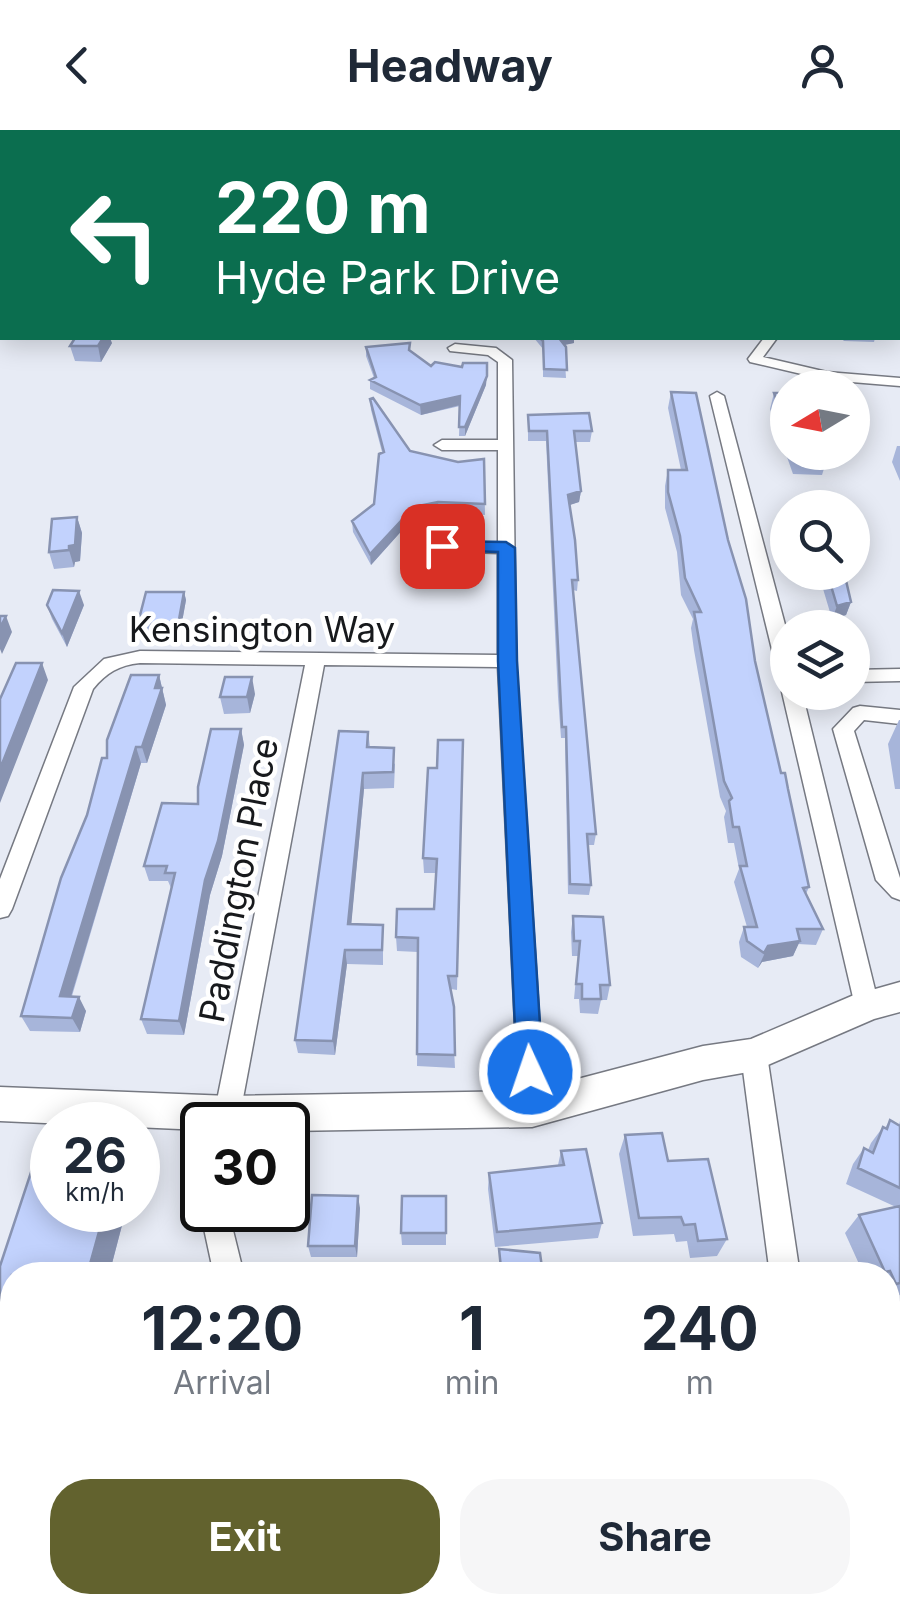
<!DOCTYPE html>
<html lang="en">
<head>
<meta charset="utf-8">
<style>
  body { margin:0; font-family:Inter,sans-serif; background:#f6f6f7; color:#1f2937; height:100vh; display:flex; flex-direction:column; font-size:38px; white-space:nowrap }
  * { box-sizing:border-box; margin:0 }
  p { font-size:32px; color:#747a83 }
  .icon { flex:none; width:55px; height:55px; fill:none; stroke:currentColor; stroke-width:2; stroke-linecap:round; stroke-linejoin:round }
  .map { position:relative; flex:1; overflow:hidden }
  .side { position:absolute; left:0px; top:1132px; width:900px; height:352px; display:flex; flex-direction:column; background:#fff; border-radius:40px 40px 0 0; box-shadow:0 5px 25px #0003 }
  .side>* { flex:none }
  .guide { position:absolute; left:0px; top:0px; width:900px; height:210px; box-shadow:0 5px 25px #0003; background:#0b6e4f; color:#fff; overflow:hidden }
  .needle { width:65px; rotate:260deg }
  .controls { position:absolute; left:770px; top:240px; display:grid; gap:20px }
  .controls a { display:grid; place-items:center; width:100px; height:100px; border-radius:50%; background:#fff; box-shadow:0 5px 25px #0003; font-size:50px }
  .speed { position:absolute; left:30px; top:972px; display:flex; gap:20px; font-size:50px; font-weight:700; text-align:center }
  .speed>* { display:grid; place-content:center; width:130px; height:130px; border-radius:50%; background:#fff; box-shadow:0 5px 25px #0003; line-height:1 }
  .speed small { font-size:25px; font-weight:400 }
  .speed .limit { border:5px solid #111; border-radius:15px; background:#fff; color:#111 }
  .pin { position:absolute; display:grid; place-items:center; width:85px; height:85px; color:#fff; margin:-42px; border-radius:20px; box-shadow:0 5px 15px #0006 }
  .me { position:absolute; width:110px; margin:-55px; rotate:357deg; stroke-linejoin:round; filter:drop-shadow(0 0 8px #0008) }
  .turn { display:flex; align-items:center; gap:35px; height:210px; padding:0 50px; font-size:45px }
  .turn .icon { width:130px; height:130px; stroke-width:2.5 }
  .turn b { display:block; font-size:70px; line-height:85px }
  .eta { display:flex; justify-content:space-evenly; align-items:center; height:170px; text-align:center }
  .eta b { font-size:60px; font-weight:700; line-height:70px }
  .primary-button { display:flex; gap:20px; margin-top:auto; padding:20px 50px }
  .primary-button a { flex:1; height:115px; border-radius:40px; background:#62622e; color:#fff; font-size:40px; font-weight:700; line-height:115px; text-align:center }
  .primary-button a+a { background:#f6f6f7; color:#1f2937 }
  header { display:flex; justify-content:space-between; align-items:center; height:130px; padding:0 50px; background:#fff; font-size:45px; font-weight:700 }
  .map>svg:first-child { display:block }
  .lines { fill:none; stroke-linecap:round; stroke-linejoin:round }
  .street-casing { stroke:#767982; stroke-width:3 }
  .secondary-casing { stroke:#767982; stroke-width:3 }
  .street { fill:#fff; fill-rule:evenodd }
  .secondary { fill:#fff; fill-rule:evenodd }
  .wall { fill:#a7b5da }
  .shaded-wall { fill:#8893b1 }
  .building { fill:#c2d2fd; stroke:#8893b1; stroke-width:2.5 }
  .route { fill:#1a73e8; stroke:#114b97; stroke-width:2.5 }
  .labels { text-anchor:middle; dominant-baseline:central; stroke-width:9; stroke-linejoin:round; paint-order:stroke }
  .street-label { font-size:35px; fill:#17191c; stroke:#fff }
</style>
</head>
<body>
<header><svg class="icon" aria-label="back" viewBox="0 0 24 24"><path d="M15 5l-7 7 7 7"/></svg>Headway<svg class="icon" aria-label="person" viewBox="0 0 24 24"><circle cx="12" cy="8" r="4"/><path d="M4 21q1-7 8-7t8 7"/></svg></header>
<div class="map">
<svg width="900" height="1483" viewBox="0 0 900 1483">
  <rect width="100%" height="100%" fill="#e7ebf5"/>
  <g class="lines">
    <g class="street-casing">
      <path id="street" d="M125,0H139L140,2H128Z
        M160,0H172L173,2H162Z
        M499,0H513L514,2H502Z
        M744,0H755L756,2H746Z
        M898,122L900,123V131L898,130Z
        M0,140H2V148H0Z
        M2,161V177L0,178V162Z
        M764,208H777L763,227L827,242L900,248V256L827,250L750,232L748,229Z
        M455,214L496,218L512,230L516,531L545,979L541,988L532,991L523,988L519,979L498,537L324,535L238,995H212L305,535L140,533C119,535 106,543 93,559L12,779L8,786L0,788V749L74,557L104,529L140,521L498,525V423L442,421L434,416L442,411L498,413V320H442L434,315L442,310H498V232L488,225L450,221L448,218Z
        M717,262L724,266L788,506V550L778,544L710,266Z
        M900,539V551L852,552V540Z
        M788,557V562H802L879,876L876,884L867,887L858,884L855,876L782,562Z
        M860,576L900,580V594L864,590L854,601L900,748V770L892,767L876,750L833,599L853,578Z
        M754,914L763,917L767,925L800,1145H770L741,925L745,917Z
        M202,1074V1080H228L244,1145H214L200,1080Z
        M170,1472H251L256,1483H165Z
        M815,1472H850L852,1483H816Z"/>
    </g>
    <g class="secondary-casing">
      <path id="secondary" d="M900,852V882L874,889L754,941L703,950L532,997L288,1001V995H202V1000L0,991V957L230,966L532,961L703,916L751,909L854,865Z"/>
    </g>
    <use href="#street" class="street"/>
    <use href="#secondary" class="secondary"/>
  </g>
  <path class="wall" d="M31,0H108V2H36Z
    M538,0H625L631,2H537Z
    M898,137H900V174L898,170Z
    M534,208H574V213L564,215L566,248L543,247V219Z
    M841,208H875L874,212L844,211Z
    M112,213L101,232L75,231L70,216Z
    M366,217L410,221L431,236L486,255L465,306H459L460,276L421,285L370,259V250L374,248L366,226Z
    M671,262L755,531L809,757L806,764L823,799L816,815L798,814L793,826L762,832L758,838L741,827L739,812L744,797H747L734,752L739,739L734,713H728L724,687L726,681L720,667L694,520L691,498L693,489L681,465L677,422L665,378V356L668,340H681L668,278Z
    M774,263H788V322H824L827,329L822,345L793,344L770,279Z
    M370,269L410,321L458,332L484,329L485,385L439,382L414,387L371,435L353,402L352,391L374,374L382,322L371,280Z
    M528,285L592,301L590,312H575L581,361L579,372L569,375L578,450L577,461L573,460L596,704L594,715H588L591,755L589,765L568,764L565,608H561L558,567L546,311H528Z
    M897,316H900V351L892,332Z
    M77,387L82,403L80,431L75,432L74,437L54,439L49,422Z
    M818,442H844L851,472L846,485L832,489Z
    M184,462L186,470L180,503L140,502L138,493Z
    M47,475H84L67,517L52,489Z
    M159,545L166,575L147,633H141L72,866L86,881L80,902L30,901L21,886L107,628Z
    M255,564L250,583L224,584L220,567Z
    M899,590H900V661V659H895L888,614Z
    M241,599L244,615L222,726L210,765L184,905L147,904L141,889L171,758L168,751H149L144,736L198,674Z
    M368,602L370,617L395,634L394,658L364,659L351,794L383,795V835L347,834L335,925L298,923L295,910Z
    M463,610L457,860L451,859L455,938L417,936L418,822L397,821L396,807L434,779L436,743H424L423,728L437,638Z
    M573,786L610,855L607,870H601L598,884L580,883L579,869H574L578,826H572L571,802Z
    M890,990L899,995L900,991V1165L888,1168V1145H864L845,1103L859,1085L896,1077L846,1054L853,1034L864,1018L868,1020L871,1013L883,997L885,998Z
    M625,1005L668,1031L727,1109L717,1126L690,1128L687,1111L676,1112L674,1104L633,1106L619,1024Z
    M561,1021L602,1093L598,1108L495,1117L488,1059L489,1043L558,1035Z
    M446,1066V1115H402L401,1103Z
    M360,1078L357,1127H311L308,1116Z
    M126,1080L109,1145H12V1340L7,1359L0,1358V1136Z"/>
  <path class="shaded-wall" d="M55,0H108V2H56Z
    M0,116H2V138H0Z
    M103,208H110L112,213L101,232L98,216Z
    M559,208H574V213L559,216Z
    M487,246L486,255L465,306V297Z
    M460,266V275L421,285L420,275Z
    M581,361L579,372L567,376L568,365Z
    M438,372L439,382L414,387L371,435L370,424L414,377Z
    M77,387L82,403L80,431L75,432L74,437L69,420Z
    M79,461L84,475L67,517L62,503Z
    M184,462L186,470L180,503L178,495Z
    M851,472L846,485L832,489L837,476Z
    M6,486L12,502L2,524L0,519V498Z
    M42,533L48,550L0,673V639Z
    M159,545L166,575L147,633L142,617Z
    M252,547L255,564L250,583L247,567Z
    M241,599L244,615L222,726L210,765L184,905L179,891L205,750Z
    M136,617L141,633L67,880L60,866Z
    M363,643L364,659L350,808L348,794Z
    M800,811L793,826L762,832L758,838L768,816Z
    M345,820L347,834L335,925L333,911Z
    M79,867L86,881L80,902L72,888Z
    M358,1066L360,1078L357,1127L355,1116Z
    M105,1080H126L109,1145H87Z
    M0,1328L12,1335L7,1359L0,1356Z"/>
  <path class="building" d="M241,0H272L275,1L240,2Z
    M422,0H450L453,2H424Z
    M561,0H625L631,2H566Z
    M2,66V116H0V67Z
    M75,208H103L98,216H70Z
    M540,208H564H559L566,217L567,240L544,239L543,211Z
    M410,213L409,220L431,236L435,232L462,237L463,233H487V246L465,297H459L460,266L420,275L370,250L376,247L366,217Z
    M671,262L696,263L728,410L746,469L755,531L781,643H785L788,659L809,757L803,758L823,799H797L800,811L768,816L764,823L747,811L744,797H757L740,736H747L739,697H733L729,671L732,668L724,651L698,504L694,482H701L685,448L680,406L668,362V340H687Z
    M774,263H788V300Z
    M373,268L410,321L458,332L484,329L485,374L438,372L414,377L370,424L352,391L374,374L379,324L384,322L370,269Z
    M589,283L592,301H574L581,361L568,365L575,410L578,450H572L596,704H587L591,755L570,754L566,597H562L560,556L547,301H529L528,285Z
    M795,322H824L827,329L797,328Z
    M77,387L75,415L69,416V420L49,422L52,389Z
    M827,442H844L851,472L837,476Z
    M53,460L79,461L62,503L47,475Z
    M146,462H184L178,495L138,493Z
    M0,486H6L0,498Z
    M16,533H42L0,639V569Z
    M131,545H159L155,558H162L142,617H136L60,866L79,867L72,888L21,886L61,748L87,685L102,628H107V610Z
    M225,547H252L247,567H220Z
    M211,599H241L218,711L205,750L179,891L141,889L175,743H165L167,736H144L162,673L198,674V657Z
    M339,601L368,602L367,617L394,618L393,642L363,643L348,794L383,795L382,820H345L333,911L295,910Z
    M438,610H463L457,846H448L454,877L455,925L417,924L418,808L396,807L397,779H434L437,729L423,728L428,638H437Z
    M573,786L603,787L610,855H600L601,869H582V854H576L580,811H574Z
    M890,990L900,996V1058L858,1038L864,1018L873,1023L883,997L887,999Z
    M662,1003L668,1031L708,1029L727,1109L698,1111L695,1094L684,1095L681,1087L639,1088L625,1005Z
    M40,1015L52,1016V1080H105L87,1145H12V1324L0,1323V1136Z
    M586,1019L602,1093L497,1102L489,1043L564,1035L561,1021Z
    M312,1065L358,1066L355,1116H308Z
    M402,1066H446V1103H401Z
    M900,1076V1153L896,1154L890,1141L885,1142L859,1085Z
    M499,1119L540,1123L543,1145H491L490,1139L501,1138Z"/>
  <path class="route" d="M442,411L506,412L515,418L517,531L543,942L539,950L530,953L520,950L517,942L498,531V422L436,420L434,416Z"/>
  <g class="labels">
    <g class="street-label">
      <text x="262" y="499">Kensington Way</text>
      <text transform="translate(238 750) rotate(-79)">Paddington Place</text>
    </g>
  </g>
</svg>
<div class="controls">
<a><svg class="needle" viewBox="-14 -14 28 28"><path d="M0-13l5 13h-10z" fill="#e53935"/><path d="M0 13l5-13h-10z" fill="#747a83"/></svg></a>
<a><svg class="icon" aria-label="search" viewBox="0 0 24 24"><circle cx="10" cy="10" r="6"/><path d="M15 15l6 6"/></svg></a>
<a><svg class="icon" aria-label="layers" viewBox="0 0 24 24"><path d="M12 4l9 5-9 5-9-5zM3 14l9 5 9-5"/></svg></a>
</div>
<div class="speed"><div>26<small>km/h</small></div><div class="limit">30</div></div>
<div class="pin" style="left:442px;top:416px;background:#d93025"><svg class="icon" aria-label="arrive" viewBox="0 0 24 24"><path d="M6 21V4h12l-3 4 3 4H6"/></svg></div>
<svg class="me" style="left:530px;top:942px" viewBox="-20 -20 40 40"><circle r="17" fill="#1a73e8" stroke="#fff" stroke-width="3"/><path d="M0-11L8 9 0 5-8 9z" fill="#fff"/></svg>
<div class="guide">
<div class="turn"><svg class="icon" aria-label="left" viewBox="0 0 24 24"><path d="M17 20v-9H6M10 6l-5 5 5 5"/></svg><div><b>220 m</b>Hyde Park Drive</div></div>
</div>
<section class="side">
<div class="eta">
<div><b>12:20</b><p>Arrival</p></div>
<div><b>1</b><p>min</p></div>
<div><b>240</b><p>m</p></div>
</div>
<div class="primary-button"><a>Exit</a><a>Share</a></div>
</section>
</div>
</body>
</html>
